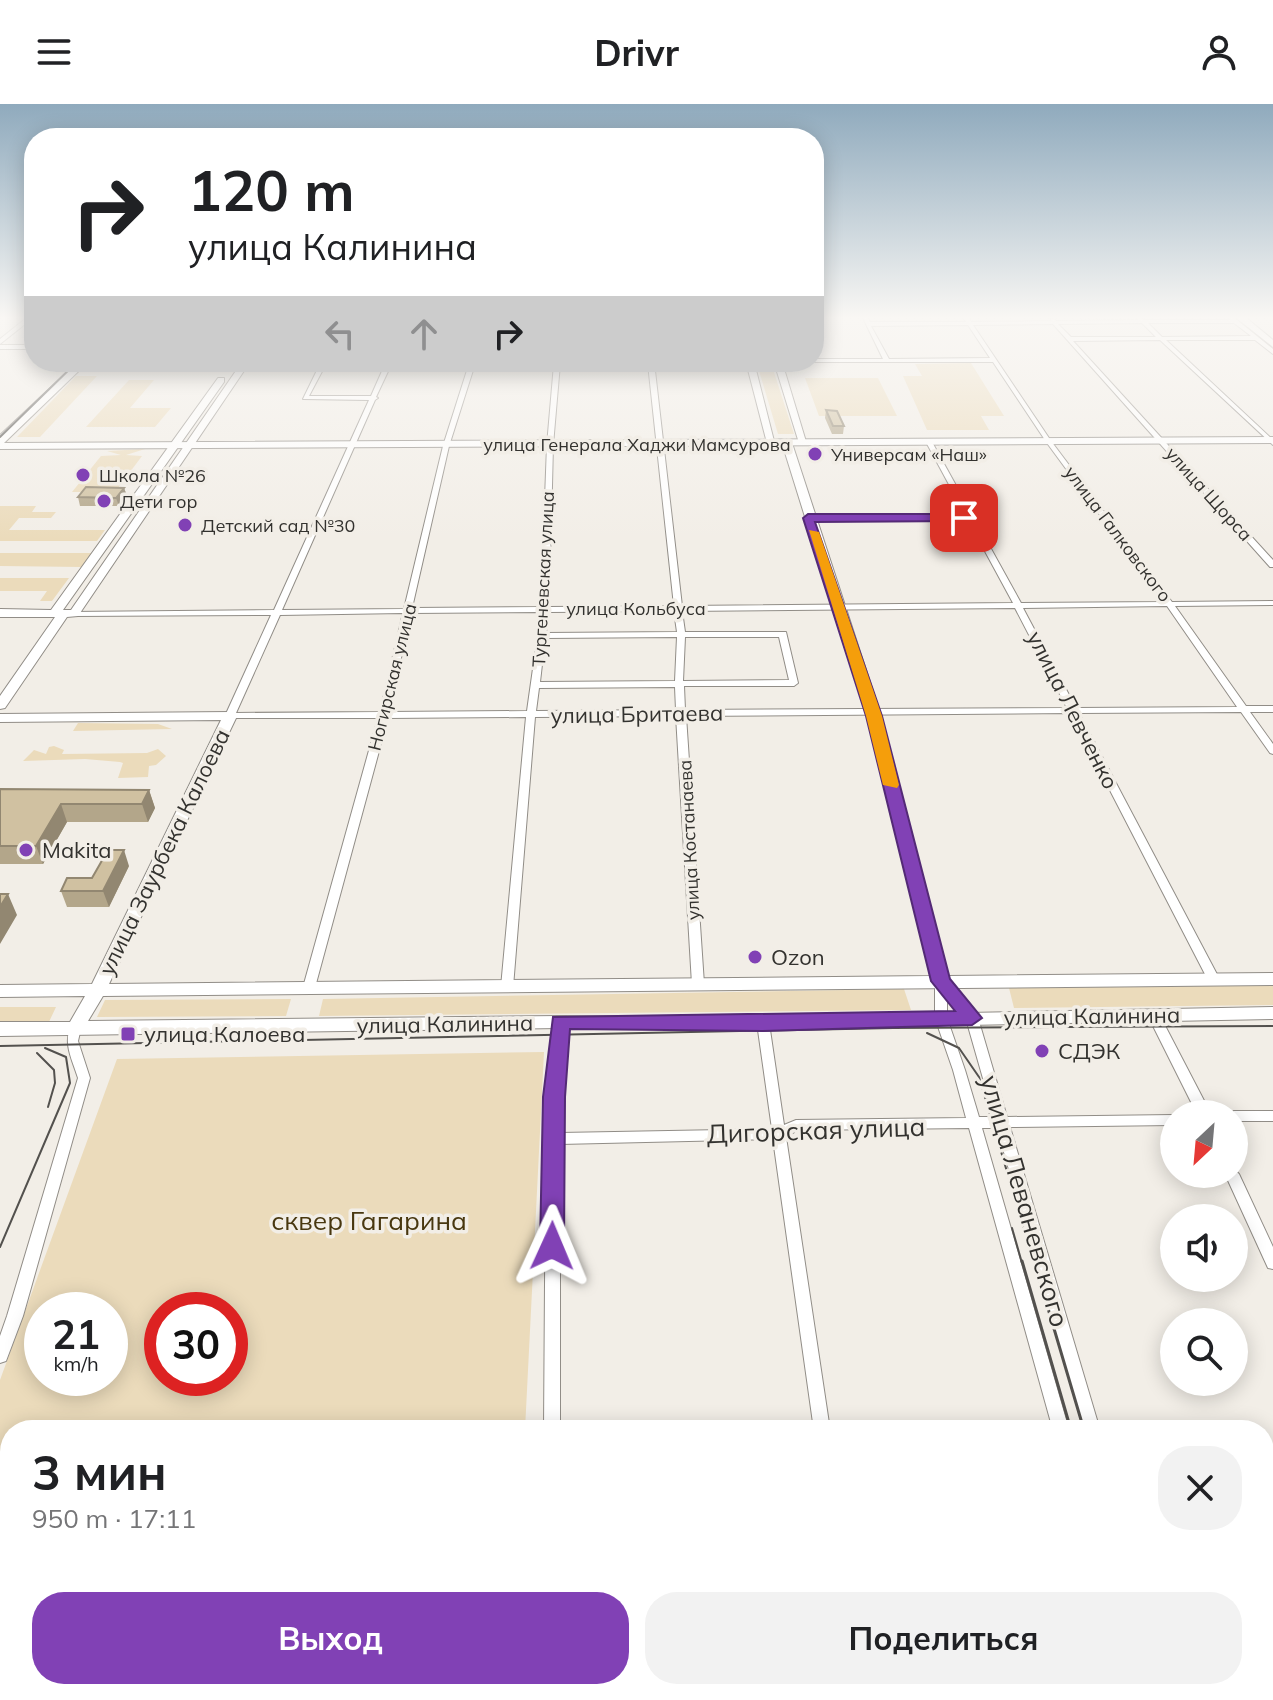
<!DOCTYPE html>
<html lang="ru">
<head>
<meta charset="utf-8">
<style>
  body { margin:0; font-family:Mulish,sans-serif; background:#f2f2f2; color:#202124; height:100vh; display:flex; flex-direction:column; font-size:30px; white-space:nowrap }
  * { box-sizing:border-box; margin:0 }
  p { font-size:26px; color:#757577 }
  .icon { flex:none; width:44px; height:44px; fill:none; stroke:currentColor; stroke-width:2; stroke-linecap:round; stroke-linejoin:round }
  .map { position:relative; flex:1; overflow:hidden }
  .details { position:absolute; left:0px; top:1316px; width:1274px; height:280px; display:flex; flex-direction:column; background:#fff; border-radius:32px 32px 0 0; box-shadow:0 4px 20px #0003 }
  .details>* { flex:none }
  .top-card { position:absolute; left:24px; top:24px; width:800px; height:244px; border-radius:32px; box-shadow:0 4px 20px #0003; background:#fff; color:#202124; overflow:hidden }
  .needle { width:52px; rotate:206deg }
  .controls { position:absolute; left:1160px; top:996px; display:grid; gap:16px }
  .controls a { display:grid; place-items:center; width:88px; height:88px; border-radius:50%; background:#fff; box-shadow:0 4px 20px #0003; font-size:40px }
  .speed { position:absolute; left:24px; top:1188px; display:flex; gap:16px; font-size:40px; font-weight:700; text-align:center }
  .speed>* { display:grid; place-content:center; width:104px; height:104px; border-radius:50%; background:#fff; box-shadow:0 4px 20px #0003; line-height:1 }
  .speed small { font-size:20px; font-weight:400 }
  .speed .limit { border:12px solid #d22; background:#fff; color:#111 }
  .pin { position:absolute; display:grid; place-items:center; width:68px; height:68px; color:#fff; margin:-34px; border-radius:16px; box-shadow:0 4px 12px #0006 }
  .me { position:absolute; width:88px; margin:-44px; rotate:1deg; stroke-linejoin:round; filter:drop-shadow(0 0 6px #0008) }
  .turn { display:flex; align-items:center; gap:28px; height:168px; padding:0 32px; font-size:36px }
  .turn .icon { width:104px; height:104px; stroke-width:2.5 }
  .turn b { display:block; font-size:56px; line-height:68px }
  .lanes { display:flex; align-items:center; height:76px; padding:0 32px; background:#0003; justify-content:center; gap:40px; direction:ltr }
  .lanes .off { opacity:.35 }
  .round { display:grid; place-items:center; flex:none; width:84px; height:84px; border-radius:32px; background:#f2f2f2 }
  .head { display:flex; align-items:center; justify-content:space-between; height:136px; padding:0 32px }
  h1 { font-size:48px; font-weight:700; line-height:60px }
  .cta { display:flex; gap:16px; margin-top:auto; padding:16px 32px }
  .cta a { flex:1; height:92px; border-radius:32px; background:#8141b5; color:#fff; font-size:32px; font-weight:700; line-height:92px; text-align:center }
  .cta a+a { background:#f2f2f2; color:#202124 }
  header { display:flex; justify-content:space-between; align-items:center; height:104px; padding:0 32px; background:#fff; font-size:36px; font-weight:700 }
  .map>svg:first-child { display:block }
  .green { fill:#ebdbbb; fill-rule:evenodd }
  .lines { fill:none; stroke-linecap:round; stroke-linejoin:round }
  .street-casing { stroke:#918d87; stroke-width:2 }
  .secondary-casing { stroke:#918d87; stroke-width:2 }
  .primary-casing { stroke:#918d87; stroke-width:2 }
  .street { fill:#fff; fill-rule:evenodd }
  .secondary { fill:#fff; fill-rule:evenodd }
  .primary { fill:#fff; fill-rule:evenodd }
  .tram-far1 { stroke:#53514e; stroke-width:2 }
  .tram { stroke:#53514e; stroke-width:3 }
  .wall { fill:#b3a68a }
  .shaded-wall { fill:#928771 }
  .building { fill:#d0c1a1; stroke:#928771; stroke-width:2 }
  .route { fill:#8141b5; stroke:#542a76; stroke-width:2 }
  .slow { fill:#f59e0b }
  .poi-dot { fill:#8141b5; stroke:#f2eee7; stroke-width:3 }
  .labels { text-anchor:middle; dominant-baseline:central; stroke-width:7; stroke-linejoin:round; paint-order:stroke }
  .far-street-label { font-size:18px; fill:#33322f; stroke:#f2eee7 }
  .far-poi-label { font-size:18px; fill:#33322f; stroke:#f2eee7; text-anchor:start }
  .street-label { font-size:22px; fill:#33322f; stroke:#f2eee7 }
  .poi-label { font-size:22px; fill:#33322f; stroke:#f2eee7; text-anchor:start }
  .near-street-label { font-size:26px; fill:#33322f; stroke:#f2eee7 }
  .near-park-label { font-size:26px; fill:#48370f; stroke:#f2eee7 }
</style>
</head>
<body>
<header><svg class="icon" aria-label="menu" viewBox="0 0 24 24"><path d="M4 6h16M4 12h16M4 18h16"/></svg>Drivr<svg class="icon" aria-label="person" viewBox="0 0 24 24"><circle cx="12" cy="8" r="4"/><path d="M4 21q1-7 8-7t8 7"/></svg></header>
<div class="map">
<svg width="1273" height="1596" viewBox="0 0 1273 1596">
  <rect width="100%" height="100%" fill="#f2eee7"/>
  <path class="green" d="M771,259L794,330H778L757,260Z
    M971,259L1004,312H981L989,326H927L903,272H922L915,260Z
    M76,272H97L40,333H17Z
    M805,274H878L897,312H819Z
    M129,276H154L130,304H171L155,323H86Z
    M145,345L126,351L142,352L115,388H72L101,352L121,351L107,347Z
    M0,402H36L32,408H56L51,414H19L9,426H105L97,437H0Z
    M0,449H92L82,463L0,462Z
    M0,474H69L52,497H40L47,487H0Z
    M78,619L158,620L172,625L73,627Z
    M54,642L64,646L62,650L147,649L158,645L166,652L156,661L149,662L148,673L118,674L123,659L120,658L85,655L23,657L34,646L46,650L49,643Z
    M1273,881V901L1014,904L1009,884Z
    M904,885L911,906L319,912L323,895Z
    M291,895L286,912L97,913L105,896Z
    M0,903H56L48,920L0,921Z
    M544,948L525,1326H10V1586H512L511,1596H0V1276L117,955ZM42,1206H110V1274H42ZM162,1206H230V1274H162Z"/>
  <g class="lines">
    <g class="street-casing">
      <path id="street" d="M29,212L34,213L0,240V235Z
        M862,212H867L870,218H966L963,212H968L971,218L1050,217L1052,214L1056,217L1138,216L1137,215L1140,213L1144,216H1230L1228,212H1232L1273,245V250L1255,236H1166L1273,336V341L1160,236L1073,237L1273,456V463H1270L1053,220L973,221L1051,337L1172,498L1273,497V501L1175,502L1246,602H1273V608H1250L1273,640V650L1270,649L1241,608L1079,609L1220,876L1218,879H1210L1208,876L1070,609L686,612L704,880L702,883H694L692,880L676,612L535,613L513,883L511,886H503L501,883L526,613L388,614L314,887L312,890H304L302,887L378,614H227L225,612L271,511L74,512L70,510L71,508L274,506L369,296L303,295L321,258H327L309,292H371L386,258H654L682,502L1013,499L968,416H808L804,414L808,412H966L926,338L929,336L932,338L1021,499L1164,498L1047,339L993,258H812H814V255H883ZM1142,219L1156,233H1071L1058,220ZM1148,219H1234L1251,232L1162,233ZM968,221L990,254L889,255L871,222ZM469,260L443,342L404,505L282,506L375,296L378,294L376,293L391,261ZM475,260H554L547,341L541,503L412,504L449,342ZM560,260H648L674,502L549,503L553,341ZM1167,502L1237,603L1076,604L1023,504ZM1015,504L1067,604L685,606L684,582H794L798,579L786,528H685L682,507ZM674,507L677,528L546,529L549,508ZM541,508L527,607L389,608L411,509ZM403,509L380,608L236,609L280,511ZM677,533L675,577L540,578L545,534ZM685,533H779L789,576L683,577ZM675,583L676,606L536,607L539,584Z
        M941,873L945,874L978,914L1007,1013L1174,1011V1021L1010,1023L1100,1326H1084L997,1024H982L1069,1326H1053L969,1024L798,1026L786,1033L830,1326H814L773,1035L560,1040V1326H544L546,1035L548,993L554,918L556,915H564L566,918L560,993V1029L772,1025L757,919L759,916H767L769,919L784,1021L796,1016L966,1014L953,966L935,914V877L937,874ZM947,892L966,915L994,1013H979L965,966L947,914Z
        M1153,906L1157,907L1159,910L1211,1010H1197L1147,910L1149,907Z
        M75,920L79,921L81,924L78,937L90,974L23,1212L6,1257L0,1259V1232L7,1212L78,974C72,955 63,940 71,921Z
        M1234,1007H1273V1017H1234V1010H1228Z
        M1234,1065L1239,1070L1273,1143V1165L1268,1164L1225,1070H1234Z
        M538,1586H556L557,1596H537Z
        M851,1586H869L871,1596H851Z
        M1125,1586H1143L1146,1596H1126Z
        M1161,1586H1179L1183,1596H1163Z"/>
    </g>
    <g class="secondary-casing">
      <path id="secondary" d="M0,241H34V245H0Z
        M242,258H250L78,512L67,513L5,604L0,605V592L55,513H0V505L51,506L218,274H224V278L63,506H71Z
        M746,258H754L775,341L767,339Z
        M774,258H782L807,341L799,339Z
        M787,336L792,339L881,612L948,872L1273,869V881L103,892L88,917L560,912L763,913L1273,903V915L763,925L560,924L0,932V918H70L85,892L0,893V881L92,880L221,616L0,618V610L230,608L237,612L109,880L931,872L867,612L782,339Z"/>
    </g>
    <g class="primary-casing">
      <path id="primary" d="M1234,212H1244L1273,236V243Z
        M78,258H88L4,339L1273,333V339L0,345V331Z"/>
    </g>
    <use href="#street" class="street"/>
    <use href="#secondary" class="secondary"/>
    <use href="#primary" class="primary"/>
    <path class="tram-far1" d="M0,333L77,258
      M927,929L959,944L979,973L1034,1159
      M0,942L893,924L1273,922
      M37,949L54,966L55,979L48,1003
      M1012,1124L1022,1159
      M0,1143L70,979L66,953L45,944"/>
    <path class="tram" d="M1022,1157L1071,1326
      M1034,1157L1084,1326
      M1147,1586L1150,1596
      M1161,1586L1164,1596"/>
  </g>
  <path class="wall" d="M826,306L844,322L843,330H832L825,314Z
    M124,384L127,392L119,402H80L78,393Z
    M0,685L149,686L155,704L148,718H67L43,760H0Z
    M129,762L109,803H67L61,787Z"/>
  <path class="shaded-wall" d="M124,384L127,392L119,402L116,394Z
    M149,686L155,704L148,718L142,700Z
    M61,700L67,718L43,760L36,742Z
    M124,746L129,762L109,803L103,787Z
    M8,790L17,811L0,840V803Z"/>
  <path class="building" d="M826,306L837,307L844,322H833Z
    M86,383L124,384L116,394L78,393Z
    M0,685L149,686L142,700H61L36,742H0Z
    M108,746H124L103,787H61L67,774H92Z
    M0,790H8L0,803Z"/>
  <linearGradient id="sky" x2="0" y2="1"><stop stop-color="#8faabd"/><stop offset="0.49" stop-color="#f9f7f4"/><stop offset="1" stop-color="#f9f7f4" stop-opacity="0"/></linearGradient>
  <rect width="1273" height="436" fill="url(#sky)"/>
  <path class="route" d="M808,410H964L970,414L964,417L815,418L882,612L950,875L982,914L972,921L763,927L570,925L565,993L564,1142L560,1149L552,1152L544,1149L540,1142L543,993L553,913L955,907L931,877L866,612L803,414Z"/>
  <path class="slow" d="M809,426L819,428L882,612L899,681L897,684L883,681L866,612Z"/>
  <g class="poi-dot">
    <circle cx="815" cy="350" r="8"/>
    <circle cx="83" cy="371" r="8"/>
    <circle cx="104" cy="397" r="8"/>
    <circle cx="185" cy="421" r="8"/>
    <circle cx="26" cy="746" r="8"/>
    <circle cx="755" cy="853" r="8"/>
    <rect x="120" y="922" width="16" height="16" rx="4"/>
    <circle cx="1042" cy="947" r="8"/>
  </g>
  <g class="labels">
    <g class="far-street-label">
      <text x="637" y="340">улица Генерала Хаджи Мамсурова</text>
      <text transform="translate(1209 390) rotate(48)">улица Щорса</text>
      <text transform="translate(1118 430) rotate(53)">улица Галковского</text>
      <text transform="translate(543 475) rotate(-87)">Тургеневская улица</text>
      <text x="636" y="504">улица Кольбуса</text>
      <text transform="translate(392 573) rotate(-76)">Ногирская улица</text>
      <text transform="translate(689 736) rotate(-93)">улица Костанаева</text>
    </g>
    <g class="far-poi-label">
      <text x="831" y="350">Универсам «Наш»</text>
      <text x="99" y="371">Школа №26</text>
      <text x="120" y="397">Дети гор</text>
      <text x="201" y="421">Детский сад №30</text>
    </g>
    <g class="street-label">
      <text transform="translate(1073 606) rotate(63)">улица Левченко</text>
      <text transform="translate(637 610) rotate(-1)">улица Бритаева</text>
      <text transform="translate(164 748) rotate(-64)">улица Заурбека Калоева</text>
      <text transform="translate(1092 912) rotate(-1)">улица Калинина</text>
      <text transform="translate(445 920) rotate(-1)">улица Калинина</text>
    </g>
    <g class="poi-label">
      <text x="42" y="746">Makita</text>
      <text x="771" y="853">Ozon</text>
      <text x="144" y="930">улица Калоева</text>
      <text x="1058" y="947">СДЭК</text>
    </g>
    <g class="near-street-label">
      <text transform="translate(816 1026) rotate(-2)">Дигорская улица</text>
      <text transform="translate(1025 1097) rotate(74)">улица Леваневского</text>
    </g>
    <g class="near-park-label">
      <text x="369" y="1116">сквер Гагарина</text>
    </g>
  </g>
</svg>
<div class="controls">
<a><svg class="needle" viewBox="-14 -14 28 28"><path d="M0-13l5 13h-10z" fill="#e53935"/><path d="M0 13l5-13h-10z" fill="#757577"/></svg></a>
<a><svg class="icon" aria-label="sound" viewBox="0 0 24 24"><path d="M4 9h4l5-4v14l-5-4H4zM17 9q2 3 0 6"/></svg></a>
<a><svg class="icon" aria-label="search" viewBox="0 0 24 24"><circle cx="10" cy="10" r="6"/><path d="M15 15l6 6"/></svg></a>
</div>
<div class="speed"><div>21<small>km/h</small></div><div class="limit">30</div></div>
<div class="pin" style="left:964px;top:414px;background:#d93025"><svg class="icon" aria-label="arrive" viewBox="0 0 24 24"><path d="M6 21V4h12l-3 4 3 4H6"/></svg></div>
<svg class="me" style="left:552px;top:1142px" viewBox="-20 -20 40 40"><path d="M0-17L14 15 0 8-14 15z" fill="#8141b5" stroke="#fff" stroke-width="4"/></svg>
<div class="top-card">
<div class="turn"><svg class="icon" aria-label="right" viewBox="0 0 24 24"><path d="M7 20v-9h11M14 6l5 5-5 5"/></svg><div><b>120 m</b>улица Калинина</div></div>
<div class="lanes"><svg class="icon off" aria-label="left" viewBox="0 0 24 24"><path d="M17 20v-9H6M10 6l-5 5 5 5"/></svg><svg class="icon off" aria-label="ahead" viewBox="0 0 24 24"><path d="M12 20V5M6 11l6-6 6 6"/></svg><svg class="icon" aria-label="right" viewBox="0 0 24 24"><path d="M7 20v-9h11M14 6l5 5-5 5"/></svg></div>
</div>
<section class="details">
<div class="head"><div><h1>3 мин</h1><p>950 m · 17:11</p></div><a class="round"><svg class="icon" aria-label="close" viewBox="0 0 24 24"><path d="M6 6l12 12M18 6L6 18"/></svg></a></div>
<div class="cta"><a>Выход</a><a>Поделиться</a></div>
</section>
</div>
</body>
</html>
